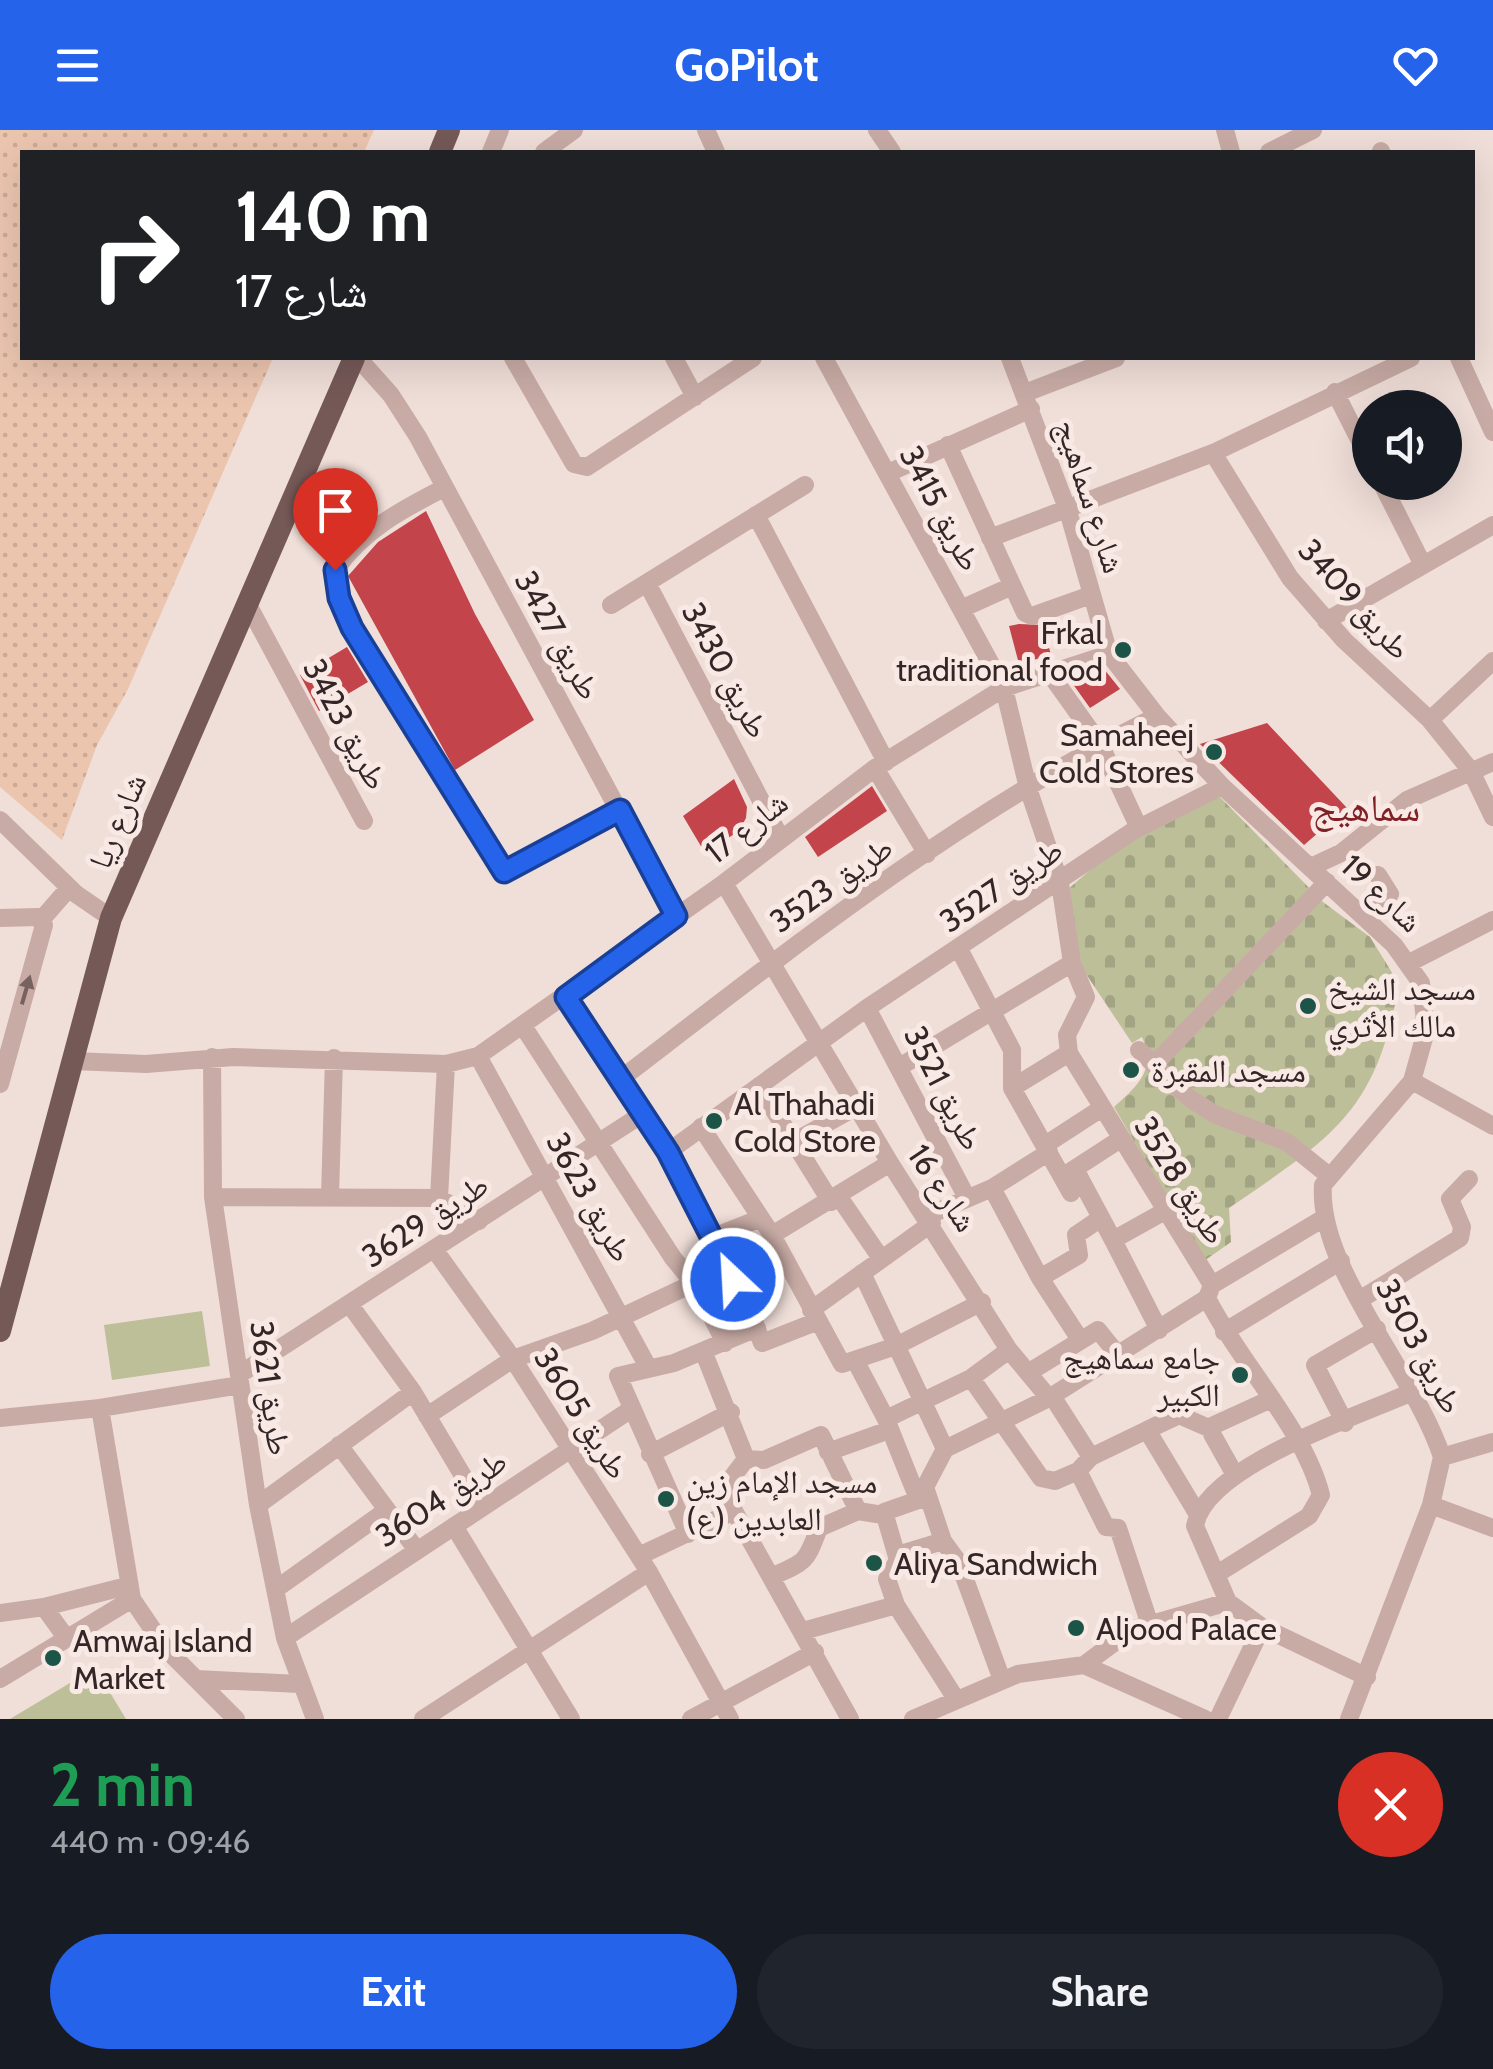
<!DOCTYPE html>
<html lang="en">
<head>
<meta charset="utf-8">
<style>
  body { margin:0; font-family:Cabin,"Noto Naskh Arabic",sans-serif; background:#20242c; color:#f1f3f6; height:100vh; display:flex; flex-direction:column; font-size:38px; white-space:nowrap }
  * { box-sizing:border-box; margin:0 }
  p { font-size:32px; color:#9ea1a6 }
  .icon { flex:none; width:55px; height:55px; fill:none; stroke:currentColor; stroke-width:2; stroke-linecap:round; stroke-linejoin:round }
  .map { position:relative; height:1589px; overflow:hidden }
  .side { display:flex; flex-direction:column; background:#171b24; flex:1 }
  .side>* { flex:none }
  .banner { position:absolute; left:20px; top:20px; width:1455px; height:210px; border-radius:0px; box-shadow:0 10px 40px #0002; background:#202124; color:#fff; overflow:hidden }
  .tools { position:absolute; left:1352px; top:260px; display:grid; gap:20px }
  .tools a { display:grid; place-items:center; width:110px; height:110px; border-radius:50%; background:#171b24; box-shadow:0 10px 40px #0002; font-size:50px }
  .pin { position:absolute; display:grid; place-items:center; width:85px; height:85px; color:#fff; margin:-102px -42px; border-radius:50% 50% 50% 0; rotate:-45deg; box-shadow:0 0 10px #0007 }
  .pin .icon { rotate:45deg }
  .me { position:absolute; width:110px; margin:-55px; rotate:335deg; stroke-linejoin:round; filter:drop-shadow(0 0 8px #0008) }
  .turn { display:flex; align-items:center; gap:35px; height:210px; padding:0 50px; font-size:45px }
  .turn .icon { width:130px; height:130px; stroke-width:2.5 }
  .turn b { display:block; font-size:70px; line-height:85px }
  .round { display:grid; place-items:center; flex:none; width:105px; height:105px; border-radius:52px; background:#20242c }
  .headline { display:flex; align-items:center; justify-content:space-between; height:170px; padding:0 50px }
  h1 { font-size:60px; font-weight:700; line-height:75px; color:#1e9e55 }
  .primary-button { display:flex; gap:20px; margin-top:auto; padding:20px 50px }
  .primary-button a { flex:1; height:115px; border-radius:60px; background:#2563eb; color:#fff; font-size:40px; font-weight:700; line-height:115px; text-align:center }
  .primary-button a+a { background:#20242c; color:#f1f3f6 }
  header { display:flex; justify-content:space-between; align-items:center; height:130px; padding:0 50px; background:#2563eb; color:#fff; font-size:45px; font-weight:700 }
  .map>svg:first-child { display:block }
  .grass { fill:#bdbf99 }
  .sand { fill:url(#sand-dots) }
  .cemetery { fill:url(#cemetery-stones) }
  .building { fill:#c3444a }
  .lines { fill:none; stroke-linecap:round; stroke-linejoin:round }
  .minor { stroke:#c8aba5; stroke-width:18 }
  .major { stroke:#755957; stroke-width:22 }
  .oneway { fill:#77625f }
  .route-casing { stroke:#184099; stroke-width:25 }
  .route { stroke:#2563eb; stroke-width:18 }
  .poi-dot { fill:#1d5448; stroke:#f8e9e4; stroke-width:4 }
  .labels { text-anchor:middle; dominant-baseline:central; stroke-width:10; stroke-linejoin:round; paint-order:stroke }
  .street-label { font-size:32px; fill:#342626; stroke:#f8e9e4 }
  .poi-label { font-size:32px; fill:#342626; stroke:#f8e9e4; text-anchor:start }
  .quarter-label { font-size:38px; fill:#802126; stroke:#f8e9e4 }
</style>
</head>
<body>
<header><svg class="icon" aria-label="menu" viewBox="0 0 24 24"><path d="M4 6h16M4 12h16M4 18h16"/></svg>GoPilot<svg class="icon" aria-label="heart" viewBox="0 0 24 24"><path d="M12 20l-8-8c-3-5 5-10 8-4 3-6 11-1 8 4z"/></svg></header>
<div class="map">
<svg width="1493" height="1589" viewBox="0 0 1493 1589">
  <defs>
    <pattern id="sand-dots" width="8" height="8" patternUnits="userSpaceOnUse" patternTransform="scale(2.5)"><rect width="8" height="8" fill="#ecc5af"/><path d="M2 2h.1M6 6h.1" fill="none" stroke="#cba996" stroke-width="1.8" stroke-linecap="round"/></pattern>
    <pattern id="cemetery-stones" width="16" height="16" patternUnits="userSpaceOnUse" patternTransform="scale(2.5)"><rect width="16" height="16" fill="#bdbf99"/><path d="M2 7V4a2 2 0 0 1 4 0v3zM10 15v-3a2 2 0 0 1 4 0v3z" fill="#a3a484"/></pattern>
  </defs>
  <rect width="100%" height="100%" fill="#f0ded8"/>
  <path class="grass" d="M202,1181L210,1236L112,1250L104,1195Z
    M95,1538L126,1589H10Z"/>
  <path class="sand" d="M0,0H374L364,22H22V228H273L128,559L97,615L62,710L0,657Z"/>
  <path class="cemetery" d="M1215,662L1323,772L1370,807L1399,854C1376,984 1332,1007 1229,1078L1231,1112L1204,1131L1114,977C1137,956 1157,940 1142,907L1132,913L1084,841L1058,768L1106,726Z"/>
  <path class="building" d="M426,381L475,484L534,590L455,640L348,446L378,412Z
    M1019,494L1043,495L1051,525L1019,534L1009,496Z
    M347,517L368,552L319,581L300,545Z
    M1104,539L1120,559L1090,578L1070,550Z
    M1267,593L1347,678L1304,715L1200,614Z
    M734,649L747,677L746,688L739,701L705,723L683,686Z
    M872,656L887,681L818,727L805,707Z"/>
  <g class="lines">
    <path class="minor" d="M706,0L716,22
      M877,0L892,22
      M1225,0L1231,22
      M1381,21V22
      M491,22L500,0
      M544,22L574,0
      M1269,22L1313,0
      M358,228L391,265L418,307L676,787
      M513,228L574,334L587,337L753,228
      M674,228L695,267
      M824,228L1004,558L1028,658L1060,753L1072,833L1086,867L1067,905L1069,923L1212,1155
      M1010,228L1068,381L1109,524L1157,586L1222,656L1394,815L1421,853L1426,901L1412,951L1323,1055C1317,1138 1416,1245 1442,1327L1431,1375L1349,1589
      M1459,228L1493,302
      M1335,262L1370,331
      M1025,263L1116,228
      M948,315L1025,483L1032,486L1091,465
      M1213,323L1290,448L1344,510L1430,590L1471,641L1493,687
      M888,343L1031,279
      M1381,352L1423,435
      M444,358C401,380 363,400 335,440L339,468L352,498L504,741L619,680
      M756,385L886,632
      M990,408L1213,323L1411,228
      M647,453L780,707
      M247,473L364,691
      M611,475L805,355
      M961,479L1012,456
      M1326,491L1493,395
      M1050,544L1100,614L1139,698
      M1430,590L1493,531
      M875,638L927,724
      M0,690L76,764L111,788
      M1311,737L1341,723L1407,670L1493,632
      M724,753L890,1033L1009,1220L1049,1268L1052,1266L1091,1327
      M0,788L38,787L44,795L0,954
      M42,789L69,758
      M1369,791L1390,764L1378,745
      M959,819L1012,920V958L1071,1063
      M1411,832L1493,790
      M566,867C636,980 718,1086 762,1213L818,1191
      M867,878L966,1066
      M523,896L673,1128L696,1156L725,1213
      M1139,920L1188,967L1214,984L1287,1012L1328,1045
      M478,926L648,1237
      M212,927L213,1067L258,1375L285,1508L315,1589
      M73,931L146,934L233,927L446,934L478,926L724,753L875,638L1004,558L1109,524
      M1154,935L1327,752
      M901,936L1072,833
      M618,951C789,820 962,682 1157,586
      M1412,951L1493,996
      M759,956L831,1072
      M1012,958L1069,923
      M701,997L772,1105L842,1234L896,1216L982,1172
      M795,1011L856,977
      M1045,1015L1102,978
      M668,1022L867,878L1133,701L1222,656
      M1075,1039L1113,1110L1165,1081
      M1065,1045L1119,1010
      M992,1058L1040,1148L1079,1208
      M330,1066L334,928
      M213,1067L439,1068L479,1091
      M839,1067L880,1127
      M439,1068L446,934
      M927,1086L992,1058L1049,1022
      M772,1105L890,1033
      M713,1107L761,1088
      M1113,1110L1159,1200
      M434,1119L513,1229L649,1442L730,1589
      M862,1143L945,1319
      M1040,1148L1079,1125L1076,1105L1101,1088
      M1212,1155L1207,1168C1239,1232 1304,1298 1321,1365L1309,1386L1217,1444
      M1212,1155L1324,1088
      M1361,1169L1460,1108L1462,1097L1450,1069L1469,1049
      M350,1175L413,1262L481,1376
      M811,1180L932,1093
      M1224,1202L1341,1131
      M856,1232L886,1289L918,1369
      M1031,1241L1098,1200L1118,1225
      M240,1244L641,985
      M971,1248L1041,1348L1055,1351L1078,1341
      M1052,1266L1207,1168
      M100,1278L132,1469L166,1519L236,1589
      M427,1286L513,1229L592,1201L728,1137
      M0,1288L100,1278L240,1255
      M886,1289L971,1248L1009,1220
      M1345,1293L1315,1235L1377,1199
      M1147,1300L1179,1285L1211,1299
      M339,1315L416,1419
      M828,1322L889,1300
      M650,1324L731,1282
      M1442,1327L1493,1312
      M746,1329L764,1330L821,1305L858,1381L883,1385
      M1235,1345L1212,1304V1296L1269,1270
      M927,1367L884,1382L898,1430L887,1449L896,1475L956,1569
      M258,1375L413,1262
      M1431,1375L1493,1398
      M734,1381L850,1589
      M454,1396L571,1589
      M688,1404L618,1246L674,1233L757,1198
      M943,1411L959,1433L1002,1550
      M897,1425L943,1411L925,1357L945,1319L1049,1268
      M639,1426L734,1381L727,1354L746,1329L704,1223
      M773,1446C808,1431 806,1431 819,1398L858,1381
      M276,1459L387,1380
      M44,1477L67,1509
      M0,1483L44,1477L127,1456
      M1149,1492L1118,1398L1106,1397L1078,1341L1091,1327L1147,1300L1197,1383
      M803,1501L896,1475
      M285,1508L630,1280
      M1084,1535L1131,1500L1228,1472
      M1367,1547L1262,1497L1228,1472L1195,1396C1205,1336 1359,1286 1412,1262
      M0,1549L132,1469
      M196,1549L299,1554
      M423,1589L649,1442
      M691,1589L815,1522
      M913,1589L1018,1544L1084,1535L1205,1589
      M1218,1589L1262,1497"/>
    <path class="major" d="M440,22L449,0
      M0,1201L111,788L354,228"/>
  </g>
  <defs><path id="oneway-solid" d="M-6-.8H1V-3.2L6.5 0L1 3.2V.8H-6Z" transform="scale(2.5)"/></defs>
  <use class="oneway" href="#oneway-solid" transform="translate(26 860) rotate(-74)"/>
  <g class="lines">
    <g class="route-casing">
      <path id="route" d="M335,440L339,468L352,498L504,742L620,680L676,786L566,867L668,1022L733,1149"/>
    </g>
    <use href="#route" class="route"/>
  </g>
  <g class="poi-dot">
    <circle cx="1123" cy="520" r="10"/>
    <circle cx="1214" cy="622" r="10"/>
    <circle cx="1308" cy="876" r="10"/>
    <circle cx="1131" cy="940" r="10"/>
    <circle cx="714" cy="991" r="10"/>
    <circle cx="1240" cy="1245" r="10"/>
    <circle cx="666" cy="1369" r="10"/>
    <circle cx="874" cy="1433" r="10"/>
    <circle cx="1076" cy="1498" r="10"/>
    <circle cx="53" cy="1528" r="10"/>
  </g>
  <g class="labels">
    <g class="street-label">
      <text transform="translate(1091 366) rotate(72)">شارع سماهيج</text>
      <text transform="translate(941 378) rotate(62)">طريق 3415</text>
      <text transform="translate(1355 469) rotate(48)">طريق 3409</text>
      <text transform="translate(558 505) rotate(61)">طريق 3427</text>
      <text transform="translate(726 540) rotate(62)">طريق 3430</text>
      <text transform="translate(346 594) rotate(62)">طريق 3423</text>
      <text transform="translate(117 691) rotate(-67)">شارع ريا</text>
      <text transform="translate(746 697) rotate(-38)">شارع 17</text>
      <text transform="translate(831 754) rotate(-35)">طريق 3523</text>
      <text transform="translate(1001 755) rotate(-34)">طريق 3527</text>
      <text transform="translate(1382 763) rotate(43)">شارع 19</text>
      <text transform="translate(944 958) rotate(63)">طريق 3521</text>
      <text transform="translate(1181 1050) rotate(58)">طريق 3528</text>
      <text transform="translate(943 1058) rotate(56)">شارع 16</text>
      <text transform="translate(590 1067) rotate(61)">طريق 3623</text>
      <text transform="translate(425 1090) rotate(-33)">طريق 3629</text>
      <text transform="translate(1420 1216) rotate(62)">طريق 3503</text>
      <text transform="translate(271 1258) rotate(82)">طريق 3621</text>
      <text transform="translate(582 1283) rotate(58)">طريق 3605</text>
      <text transform="translate(441 1368) rotate(-33)">طريق 3604</text>
    </g>
    <g class="poi-label">
      <text x="1103" y="502" text-anchor="end">Frkal<tspan x="1103" dy="37">traditional food</tspan></text>
      <text x="1194" y="604" text-anchor="end">Samaheej<tspan x="1194" dy="37">Cold Stores</tspan></text>
      <text x="1328" y="858">مسجد الشيخ<tspan x="1328" dy="37">مالك الأثري</tspan></text>
      <text x="1151" y="940">مسجد المقبرة</text>
      <text x="734" y="973">Al Thahadi<tspan x="734" dy="37">Cold Store</tspan></text>
      <text x="1220" y="1227" text-anchor="end">جامع سماهيج<tspan x="1220" dy="37">الكبير</tspan></text>
      <text x="686" y="1351">مسجد الإمام زين<tspan x="686" dy="37">العابدين (ع)</tspan></text>
      <text x="894" y="1433">Aliya Sandwich</text>
      <text x="1096" y="1498">Aljood Palace</text>
      <text x="73" y="1510">Amwaj Island<tspan x="73" dy="37">Market</tspan></text>
    </g>
    <g class="quarter-label">
      <text x="1366" y="677">سماهيج</text>
    </g>
  </g>
</svg>
<div class="tools">
<a><svg class="icon" aria-label="sound" viewBox="0 0 24 24"><path d="M4 9h4l5-4v14l-5-4H4zM17 9q2 3 0 6"/></svg></a>
</div>
<div class="pin" style="left:335px;top:440px;background:#d93025"><svg class="icon" aria-label="arrive" viewBox="0 0 24 24"><path d="M6 21V4h12l-3 4 3 4H6"/></svg></div>
<svg class="me" style="left:733px;top:1149px" viewBox="-20 -20 40 40"><circle r="17" fill="#2563eb" stroke="#fff" stroke-width="3"/><path d="M0-11L8 9 0 5-8 9z" fill="#fff"/></svg>
<div class="banner">
<div class="turn"><svg class="icon" aria-label="right" viewBox="0 0 24 24"><path d="M7 20v-9h11M14 6l5 5-5 5"/></svg><div><b>140 m</b>شارع 17</div></div>
</div>
</div>
<section class="side">
<div class="headline"><div><h1>2 min</h1><p>440 m · 09:46</p></div><a class="round" style="background:#d93025;color:#fff"><svg class="icon" aria-label="close" viewBox="0 0 24 24"><path d="M6 6l12 12M18 6L6 18"/></svg></a></div>
<div class="primary-button"><a>Exit</a><a>Share</a></div>
</section>
</body>
</html>
